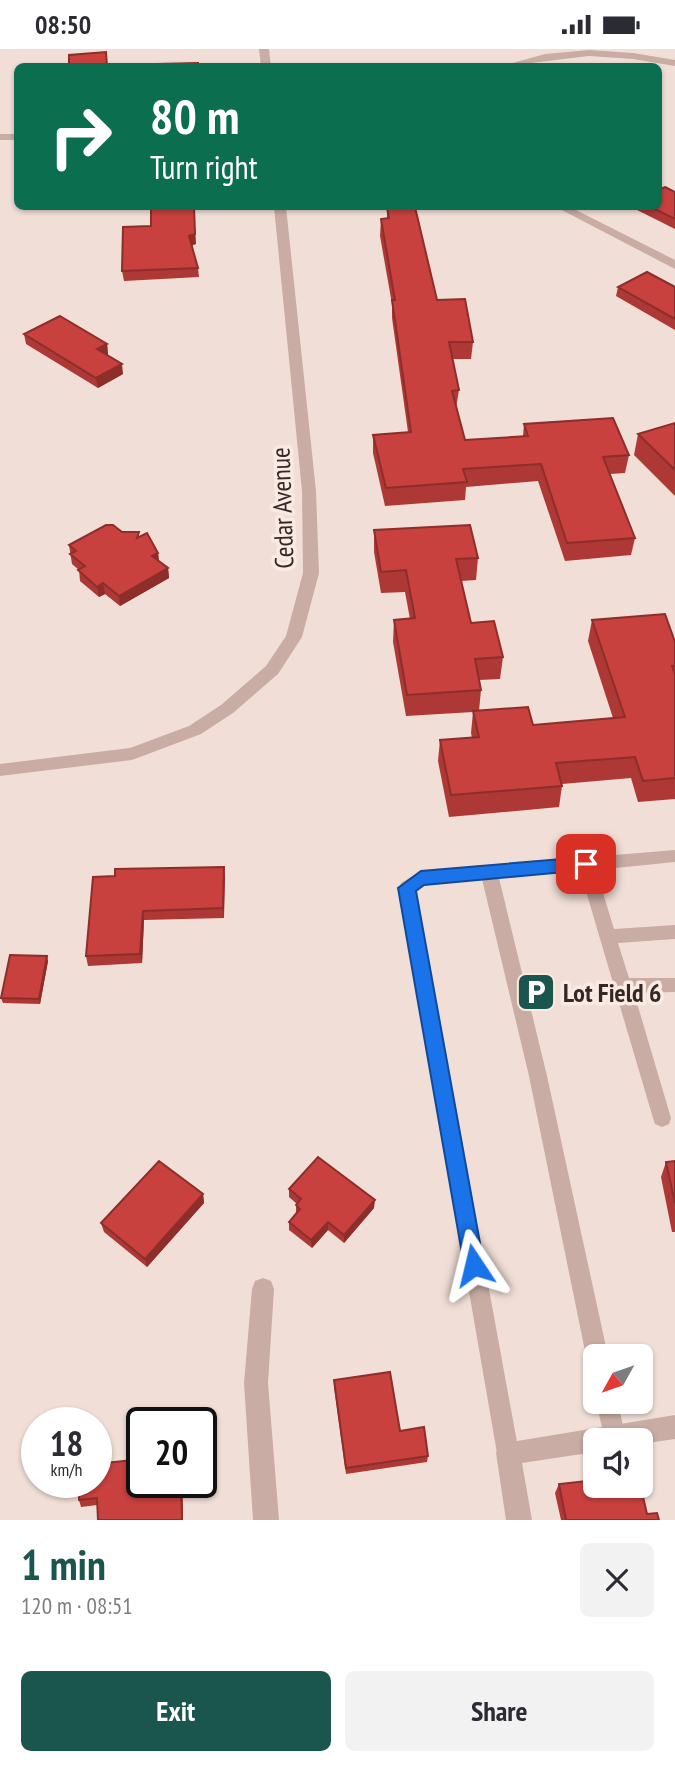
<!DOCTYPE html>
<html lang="en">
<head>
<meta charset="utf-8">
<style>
  body { margin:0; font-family:"PT Sans Narrow",sans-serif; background:#f2f2f3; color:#2b2b33; height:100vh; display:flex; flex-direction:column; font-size:26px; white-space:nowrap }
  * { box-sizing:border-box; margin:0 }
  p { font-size:23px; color:#7c7c81 }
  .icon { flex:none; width:38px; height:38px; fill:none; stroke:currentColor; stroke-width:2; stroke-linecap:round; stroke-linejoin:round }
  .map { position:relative; height:1471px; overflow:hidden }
  .drawer { display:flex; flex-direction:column; background:#fff; flex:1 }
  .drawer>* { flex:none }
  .banner { position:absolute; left:14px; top:14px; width:648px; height:147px; border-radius:10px; box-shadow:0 2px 5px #0004; background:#0b6e4f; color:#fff; overflow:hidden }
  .needle { width:46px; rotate:230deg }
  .buttons { position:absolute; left:583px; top:1295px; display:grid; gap:14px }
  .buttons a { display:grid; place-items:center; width:70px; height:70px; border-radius:10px; background:#fff; box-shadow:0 2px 5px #0004; font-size:35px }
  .speed { position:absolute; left:21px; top:1358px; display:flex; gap:14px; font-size:35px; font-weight:700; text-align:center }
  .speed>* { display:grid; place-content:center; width:91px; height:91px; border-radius:50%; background:#fff; box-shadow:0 2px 5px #0004; line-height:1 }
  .speed small { font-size:18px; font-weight:400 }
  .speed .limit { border:4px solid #111; border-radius:10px; background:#fff; color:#111 }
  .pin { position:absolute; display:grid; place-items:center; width:60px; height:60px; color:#fff; margin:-30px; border-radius:14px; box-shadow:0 4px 10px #0006 }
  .me { position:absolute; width:77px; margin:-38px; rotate:350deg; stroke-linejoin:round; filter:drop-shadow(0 0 5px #0008) }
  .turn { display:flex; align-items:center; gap:24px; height:147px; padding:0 21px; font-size:32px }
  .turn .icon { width:91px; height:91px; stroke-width:2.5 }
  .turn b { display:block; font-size:49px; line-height:60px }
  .round { display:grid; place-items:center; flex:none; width:74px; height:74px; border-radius:10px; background:#f2f2f3 }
  .overview { display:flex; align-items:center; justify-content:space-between; height:119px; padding:0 21px }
  h1 { font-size:42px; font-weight:800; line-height:52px; color:#1a564d }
  .button { display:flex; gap:14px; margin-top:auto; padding:14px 21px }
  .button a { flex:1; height:80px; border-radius:10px; background:#1a564d; color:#fff; font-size:28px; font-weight:800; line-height:80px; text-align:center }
  .button a+a { background:#f2f2f3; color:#2b2b33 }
  .status { display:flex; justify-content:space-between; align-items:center; height:49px; padding:0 35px; background:#fff; direction:ltr }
  .status svg { height:19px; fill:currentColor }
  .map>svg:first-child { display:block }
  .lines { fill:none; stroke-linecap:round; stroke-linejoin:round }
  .service { fill:#c9aca3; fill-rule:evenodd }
  .minor { fill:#c9aca3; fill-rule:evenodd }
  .wall { fill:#ad3835 }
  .shaded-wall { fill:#8d2e2b }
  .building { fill:#c9413e; stroke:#8d2e2b; stroke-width:2 }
  .route { fill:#1a73e8; stroke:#114b97; stroke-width:2 }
  .labels { text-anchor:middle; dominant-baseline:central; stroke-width:7; stroke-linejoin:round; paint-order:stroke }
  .street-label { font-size:26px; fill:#342725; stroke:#f9eae3 }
  .poi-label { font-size:26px; font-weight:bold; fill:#342725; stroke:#f9eae3; text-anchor:start }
</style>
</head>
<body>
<div class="status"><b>08:50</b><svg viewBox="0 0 49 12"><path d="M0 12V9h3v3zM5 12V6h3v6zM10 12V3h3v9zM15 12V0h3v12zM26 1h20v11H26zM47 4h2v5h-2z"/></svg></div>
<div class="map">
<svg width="675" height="1471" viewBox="0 0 675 1471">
  <rect width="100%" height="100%" fill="#f1dfd7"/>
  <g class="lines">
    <path class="service" d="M675,801V813L596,821L614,880L675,876V890L618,894L629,929H675V943L634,944L671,1069L669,1075L662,1078L655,1075L653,1069L580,822L499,829L547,1027L608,1307H595V1317L590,1314L586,1307L529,1027L482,830L425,835L416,842L519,1404L516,1412L508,1415L500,1412L497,1404L399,839L401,834L421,822Z
      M596,1353H618L625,1387L623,1391H605Z"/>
    <path class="minor" d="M259,0H269L271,18H261Z
      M589,1L633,4L675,11V17L633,10L589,7L498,18L545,5Z
      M0,85H18V91H0Z
      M274,158H286L316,442L319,524L302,588L278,625L233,664L201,685L132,711L0,727V715L130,699L189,677L221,656L266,617L286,587L303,524L302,442Z
      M556,158H570L675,211V220Z
      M263,1229L271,1232L274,1240L268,1334L279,1471H253L244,1334L252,1240L255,1232Z
      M675,1366V1390L640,1395V1391H595V1403L522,1414L532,1471H506L496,1404L499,1395Z"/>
  </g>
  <path class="wall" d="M675,143V180L635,160L636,158H658Z
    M387,159L437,251L473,293L471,310H452L459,341L456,359L465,391L523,387L524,375L629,406L625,424L610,425L635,489L631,506L565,512L538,432L466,438L465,451L385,457L373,404V386L408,383L392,269V255L380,187L381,170H387Z
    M196,195L192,197L198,219L199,228L124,232L122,222Z
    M618,238H675V281L616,247Z
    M24,285L107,295L108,305L107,306L123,325L98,339L26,295Z
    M675,374V447L634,406L638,385Z
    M374,481L478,509L476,531L461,532L471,574L503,608L500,630L479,631L481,641L479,662L533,676L613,669L588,592L592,571L675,593V750L638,753L631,729L562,735V737L559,758L449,768L438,712L440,691L472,689L471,684L473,663L406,667L393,593L394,571L410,570L405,543L381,544L374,503Z
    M122,483L139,488L158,504L159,512L168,519L169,529L120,557L105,545L99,548L80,532L79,521L72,515L69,496Z
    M224,818V869L144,871L142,914L88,917L86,907L115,827Z
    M48,912L40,955L3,954L1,949Z
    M675,1112V1183H672L661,1128L666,1113Z
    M289,1140L374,1159L344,1194L328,1181L312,1199L289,1181V1173L296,1164V1156L297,1155L289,1148Z
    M203,1145L204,1154L147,1218L104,1183L101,1174Z
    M334,1331L400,1382L428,1407L427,1413L346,1425L334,1338Z
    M142,1433H182L183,1471H98L97,1456L81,1458L79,1451Z
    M559,1435L647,1465L659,1471H561L555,1444Z"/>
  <path class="shaded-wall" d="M662,37L660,46L658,47V39Z
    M194,158L196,195L190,197L189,187Z
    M107,295L108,305L99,310L97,300Z
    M122,315L123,325L98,339L96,329Z
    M158,504L159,514L152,507Z
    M168,519L169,529L120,557L119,547Z
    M103,534L105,545L99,548L97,538Z
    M224,818L225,828L224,869L223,859Z
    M143,862L144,871L142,914L140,905Z
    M47,907L48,912L40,955L39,950Z
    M203,1145L204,1154L147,1218L145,1210Z
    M375,1151L374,1159L344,1194V1186Z
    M328,1173V1181L312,1199L311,1191Z
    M181,1433H182L183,1471H182Z"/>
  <path class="building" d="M106,3L107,18H69V6Z
    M198,14V18H156L157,15Z
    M665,138L675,143V170L651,158H658V141Z
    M151,158H194L195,185L189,187L198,219L122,222L123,178L151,177Z
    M415,158L437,251L465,250L473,293H449L459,341L452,342L465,391L528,387L524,375L613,369L629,406L603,408L635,489L567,494L541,415L463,420L467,433L386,439L373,386L411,383L392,251H395L381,170L389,169L387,159Z
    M647,223L675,238V270L618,238Z
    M60,267L107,295L97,300L122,315L96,329L24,285Z
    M675,374V421L638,385Z
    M106,476H113L122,483H139L137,489L147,484L158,504L152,507L168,519L119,547L103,534L97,538L78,521L85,517L70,505L76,502L69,496Z
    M470,476L478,509L456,510L471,574L494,572L503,608L475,610L481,641L407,646L394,571L415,569L406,521L381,523L374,481Z
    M665,565L675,593V617H672L675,625V729L643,732L635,708L556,714L562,737L451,746L440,691L479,688L473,662L528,658L533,676L625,668L592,571Z
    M224,818L223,859L143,862L140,905L86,907L93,828L115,827V820Z
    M10,906L47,907L39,950L1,949Z
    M318,1108L375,1151L344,1186L328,1173L311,1191L289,1173L300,1160L296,1156L301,1150L289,1140Z
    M159,1112L203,1145L145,1210L101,1174Z
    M675,1112V1154L666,1113Z
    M390,1323L400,1382L424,1378L428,1407L346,1419L334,1331Z
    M142,1410V1433H181L182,1471H98L97,1449L79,1451V1433H96V1415Z
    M595,1431V1437H640V1435L647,1465L657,1464L659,1471H566L559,1435Z"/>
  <path class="route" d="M586,808L594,815L586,821L424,836L416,842L484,1216L481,1223L474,1225L467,1223L464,1216L398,839L421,822Z"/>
  <defs>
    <g id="parking-square" transform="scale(2.0125)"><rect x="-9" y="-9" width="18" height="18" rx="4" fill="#1a564d" stroke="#f9eae3"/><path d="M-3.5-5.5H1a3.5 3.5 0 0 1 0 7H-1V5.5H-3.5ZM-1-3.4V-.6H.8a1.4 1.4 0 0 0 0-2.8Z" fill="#fff"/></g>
  </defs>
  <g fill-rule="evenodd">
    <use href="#parking-square" x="536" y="943"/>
  </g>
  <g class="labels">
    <g class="street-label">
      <text transform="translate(282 459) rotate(-92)">Cedar Avenue</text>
    </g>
    <g class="poi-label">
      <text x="563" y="943">Lot Field 6</text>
    </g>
  </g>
</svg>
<div class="buttons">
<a><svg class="needle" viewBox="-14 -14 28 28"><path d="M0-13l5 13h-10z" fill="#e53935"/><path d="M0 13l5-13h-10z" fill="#7c7c81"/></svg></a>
<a><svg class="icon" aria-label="sound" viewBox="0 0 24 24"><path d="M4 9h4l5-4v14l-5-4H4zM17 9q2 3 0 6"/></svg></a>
</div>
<div class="speed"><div>18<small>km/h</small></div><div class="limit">20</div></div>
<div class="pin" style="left:586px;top:815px;background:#d93025"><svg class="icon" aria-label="arrive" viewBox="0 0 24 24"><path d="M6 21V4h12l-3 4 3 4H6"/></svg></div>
<svg class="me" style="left:474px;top:1216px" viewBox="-20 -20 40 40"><path d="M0-17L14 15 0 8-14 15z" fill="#1a73e8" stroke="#fff" stroke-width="4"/></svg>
<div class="banner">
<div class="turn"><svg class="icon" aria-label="right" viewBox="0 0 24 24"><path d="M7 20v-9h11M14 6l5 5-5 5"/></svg><div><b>80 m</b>Turn right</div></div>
</div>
</div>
<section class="drawer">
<div class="overview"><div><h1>1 min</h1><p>120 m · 08:51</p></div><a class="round"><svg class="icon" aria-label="close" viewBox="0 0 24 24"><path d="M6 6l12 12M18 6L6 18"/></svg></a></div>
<div class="button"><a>Exit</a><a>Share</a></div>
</section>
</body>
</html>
